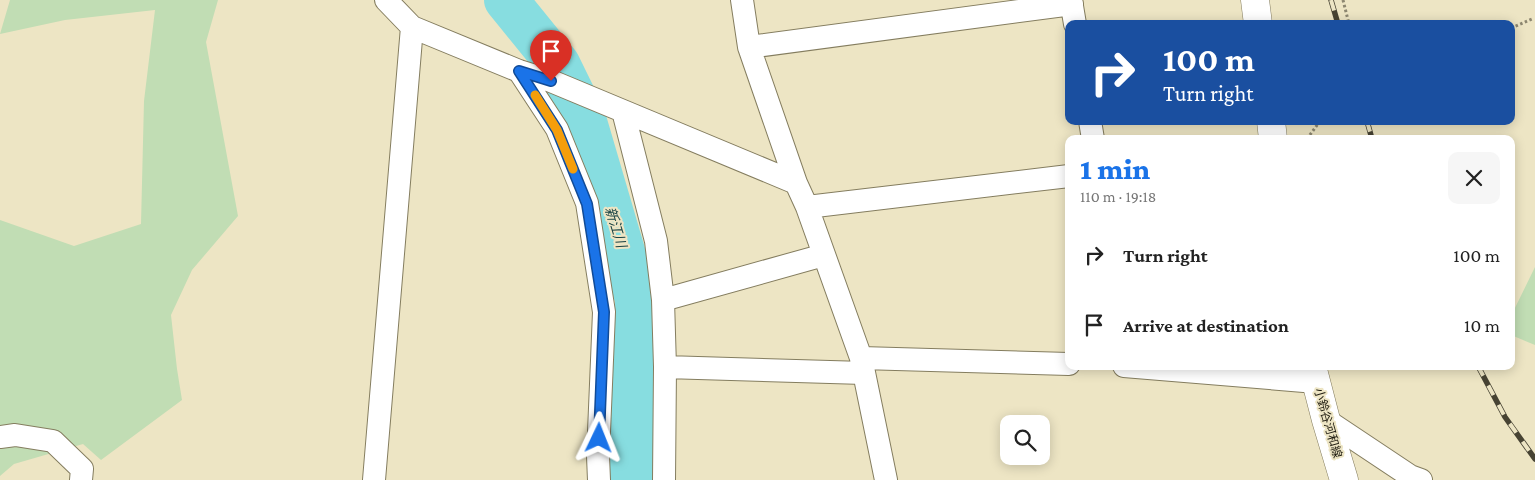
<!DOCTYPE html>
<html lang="en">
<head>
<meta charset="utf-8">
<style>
  body { margin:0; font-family:"Crimson Pro","Noto Sans JP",serif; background:#f6f6f6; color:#222; height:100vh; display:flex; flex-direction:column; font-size:19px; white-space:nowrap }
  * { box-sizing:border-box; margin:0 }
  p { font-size:16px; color:#767676 }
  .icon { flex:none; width:28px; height:28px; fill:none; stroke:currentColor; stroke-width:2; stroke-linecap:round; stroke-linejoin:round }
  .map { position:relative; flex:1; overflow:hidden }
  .side { position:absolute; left:1065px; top:135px; width:450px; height:235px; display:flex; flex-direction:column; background:#fff; border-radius:10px; box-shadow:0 2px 12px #0003 }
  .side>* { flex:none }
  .banner { position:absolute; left:1065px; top:20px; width:450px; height:105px; border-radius:10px; box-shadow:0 2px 12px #0003; background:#1a4fa0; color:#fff; overflow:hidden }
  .tools { position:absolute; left:1000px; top:415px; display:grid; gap:10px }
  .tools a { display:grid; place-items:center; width:50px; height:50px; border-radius:10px; background:#fff; box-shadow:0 2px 12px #0003; font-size:25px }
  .pin { position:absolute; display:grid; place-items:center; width:42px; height:42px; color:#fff; margin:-51px -21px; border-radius:50% 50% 50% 0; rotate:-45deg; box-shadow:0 0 5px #0007 }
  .pin .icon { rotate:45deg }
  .me { position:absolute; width:55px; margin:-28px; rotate:2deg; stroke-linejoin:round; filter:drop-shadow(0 0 4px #0008) }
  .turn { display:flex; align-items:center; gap:18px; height:105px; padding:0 15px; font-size:22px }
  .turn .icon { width:65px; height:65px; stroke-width:2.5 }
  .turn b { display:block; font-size:35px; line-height:42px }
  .round { display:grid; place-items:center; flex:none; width:52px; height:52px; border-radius:10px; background:#f6f6f6 }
  .summary { display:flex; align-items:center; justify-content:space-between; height:85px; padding:0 15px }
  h1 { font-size:30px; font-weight:800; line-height:38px; color:#1a73e8 }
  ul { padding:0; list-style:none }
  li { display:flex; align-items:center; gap:15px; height:70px; padding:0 15px }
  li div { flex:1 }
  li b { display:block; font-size:19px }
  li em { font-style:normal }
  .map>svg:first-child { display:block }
  .green { fill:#c1ddb4 }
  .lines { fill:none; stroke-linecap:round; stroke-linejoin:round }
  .river { stroke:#87dde0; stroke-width:44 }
  .minor-casing { stroke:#847d5f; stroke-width:24 }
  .secondary-casing { stroke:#847d5f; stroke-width:29 }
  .path { stroke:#8d8770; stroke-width:3; stroke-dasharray:2.5 2.5; stroke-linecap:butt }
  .minor { stroke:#fff; stroke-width:22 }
  .secondary { stroke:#fff; stroke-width:28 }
  .rail-casing { stroke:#474333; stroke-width:5.5 }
  .rail { stroke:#ede5c4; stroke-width:4; stroke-dasharray:11; stroke-linecap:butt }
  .route-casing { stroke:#114b97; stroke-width:12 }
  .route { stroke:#1a73e8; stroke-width:9 }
  .slow { stroke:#f59e0b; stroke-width:9 }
  .labels { text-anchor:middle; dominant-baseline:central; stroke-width:4; stroke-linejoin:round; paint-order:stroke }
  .street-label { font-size:12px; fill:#1f1c10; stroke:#ede5c4 }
  .water-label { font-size:14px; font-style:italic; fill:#1b4445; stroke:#ede5c4 }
</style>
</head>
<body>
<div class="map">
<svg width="1535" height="480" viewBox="0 0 1535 480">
  <rect width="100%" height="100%" fill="#ede5c4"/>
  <path class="green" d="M10,0H218L206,42L238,216L192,270L171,315L177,369L182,400L101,460L83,444L14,464L0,476V220L74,246L141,224L144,101L155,10L65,20L0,34Z
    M1535,267V345L1511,335V316Z"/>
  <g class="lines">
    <path class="river" d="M506,0L558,64L583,115L637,299L631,480"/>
    <g class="minor-casing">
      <path id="minor" d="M386,0L412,27L519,71L551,81L796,183
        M742,0L749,47L796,183L807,207L861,358L886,480
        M1071,0L1075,24
        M749,47L1072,4
        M519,71L557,129L587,203L604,312L598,456L599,480
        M623,111L656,241L663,300L665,367L664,480
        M1090,121L1093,139
        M807,207L1069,176
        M663,300L824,255
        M861,358L1069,364
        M1124,366L1316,382
        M665,367L864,373
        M1326,420L1410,476L1421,480
        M0,437L15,435L53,441L82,469L81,480
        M374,480L412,27"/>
    </g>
    <g class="secondary-casing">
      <path id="secondary" d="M1255,0L1258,24
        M1271,121L1273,139
        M1312,366L1326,420L1344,480"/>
    </g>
    <path class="path" d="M1343,0L1349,24
      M1511,28L1532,19
      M1307,139L1320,121"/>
    <use href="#minor" class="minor"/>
    <use href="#secondary" class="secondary"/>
    <g class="rail-casing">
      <path id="rail" d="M1331,0L1338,24
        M1367,121L1372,139
        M1478,366L1505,417L1535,459"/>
    </g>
    <use href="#rail" class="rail"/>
  </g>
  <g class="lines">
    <g class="route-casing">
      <path id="route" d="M551,81L519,71L557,130L587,204L604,312L599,438"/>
    </g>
    <use href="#route" class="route"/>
    <path class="slow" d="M535,95L557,130L573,169"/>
  </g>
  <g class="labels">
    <g class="street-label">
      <text transform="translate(1328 423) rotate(74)">小鈴谷河和線</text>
    </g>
    <g class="water-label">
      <text transform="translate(616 227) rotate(73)">新江川</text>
    </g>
  </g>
</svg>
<div class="tools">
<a><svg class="icon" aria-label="search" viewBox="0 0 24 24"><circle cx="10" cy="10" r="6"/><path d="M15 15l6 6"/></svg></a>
</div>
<div class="pin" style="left:551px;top:81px;background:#d93025"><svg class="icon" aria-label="arrive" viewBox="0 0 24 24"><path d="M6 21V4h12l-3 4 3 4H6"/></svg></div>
<svg class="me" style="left:599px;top:438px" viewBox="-20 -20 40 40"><path d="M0-17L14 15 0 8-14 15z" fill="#1a73e8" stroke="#fff" stroke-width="4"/></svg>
<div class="banner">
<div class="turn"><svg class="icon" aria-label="right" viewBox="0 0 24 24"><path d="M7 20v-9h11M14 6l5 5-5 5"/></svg><div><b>100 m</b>Turn right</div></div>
</div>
<section class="side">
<div class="summary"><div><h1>1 min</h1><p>110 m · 19:18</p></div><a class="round"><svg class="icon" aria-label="close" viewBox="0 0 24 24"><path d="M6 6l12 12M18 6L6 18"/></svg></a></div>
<ul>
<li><svg class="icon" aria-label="right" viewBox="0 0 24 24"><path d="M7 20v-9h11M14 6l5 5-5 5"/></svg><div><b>Turn right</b></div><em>100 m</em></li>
<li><svg class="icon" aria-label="arrive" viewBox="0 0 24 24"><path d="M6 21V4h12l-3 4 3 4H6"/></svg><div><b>Arrive at destination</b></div><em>10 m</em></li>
</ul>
</section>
</div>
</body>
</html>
